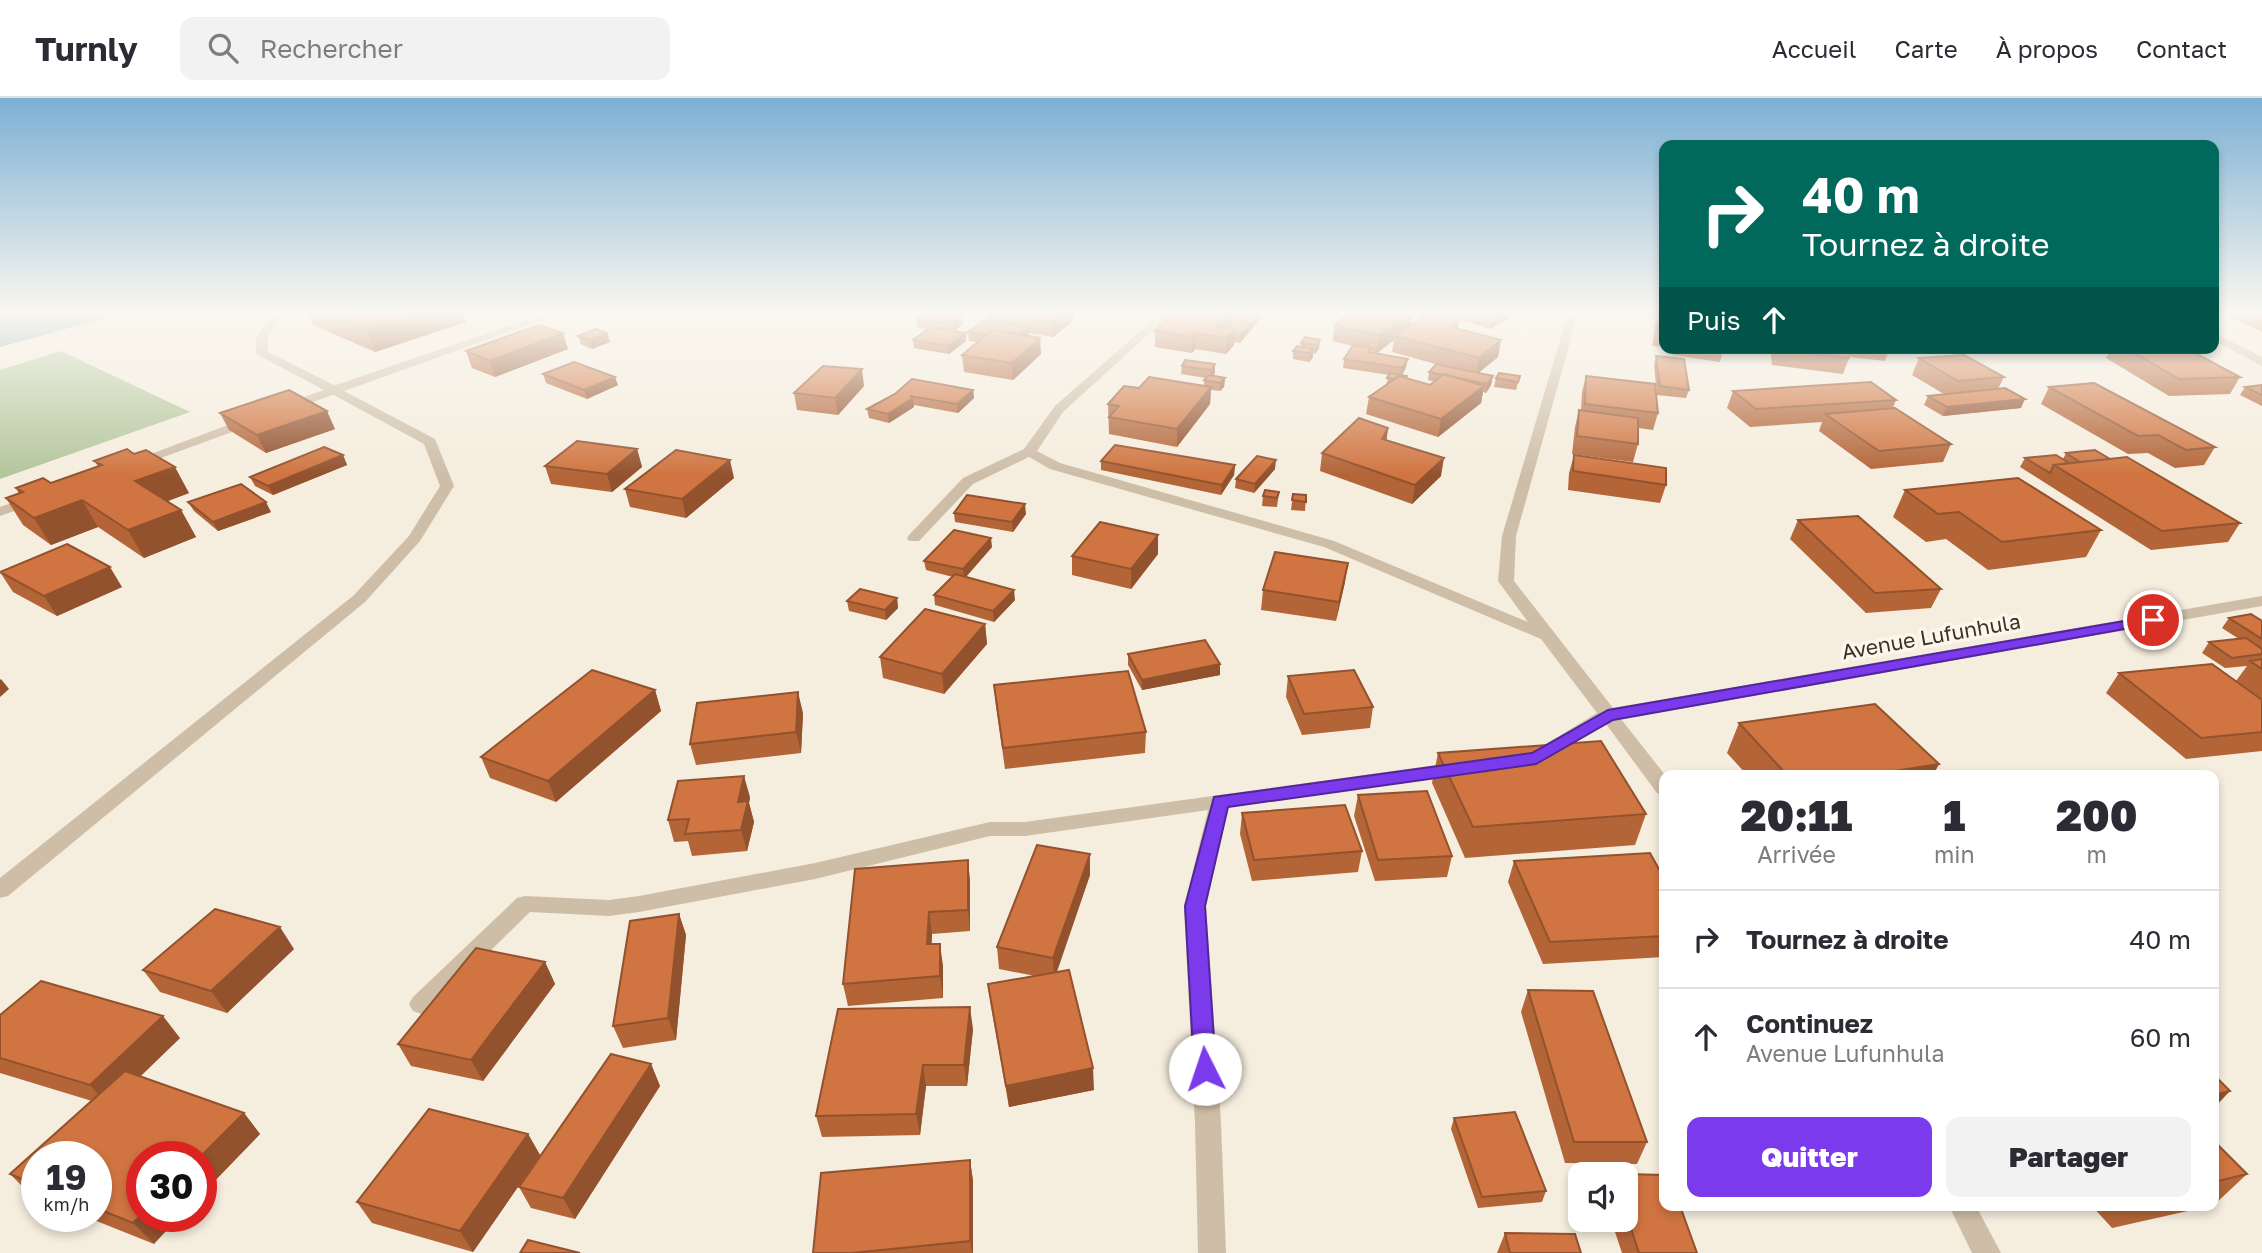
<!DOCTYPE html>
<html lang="fr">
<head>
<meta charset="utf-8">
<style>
  body { margin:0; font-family:"Golos Text",sans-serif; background:#f2f2f3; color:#2b2b33; height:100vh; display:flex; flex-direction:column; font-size:26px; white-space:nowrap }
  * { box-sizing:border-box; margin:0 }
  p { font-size:23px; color:#7c7c81 }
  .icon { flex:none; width:38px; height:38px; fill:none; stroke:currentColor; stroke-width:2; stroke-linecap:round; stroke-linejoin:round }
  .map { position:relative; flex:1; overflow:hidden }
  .panel { position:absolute; left:1659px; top:672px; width:560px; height:441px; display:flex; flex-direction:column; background:#fff; border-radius:14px; box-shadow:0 4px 10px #0003 }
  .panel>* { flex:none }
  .hud { position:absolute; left:1659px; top:42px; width:560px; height:214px; border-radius:14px; box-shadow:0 4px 10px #0003; background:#00695c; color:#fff; overflow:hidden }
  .buttons { position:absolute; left:1568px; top:1064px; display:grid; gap:14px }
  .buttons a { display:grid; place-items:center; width:70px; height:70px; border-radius:14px; background:#fff; box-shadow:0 4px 10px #0003; font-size:35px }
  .speed { position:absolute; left:21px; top:1043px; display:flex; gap:14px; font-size:35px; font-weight:700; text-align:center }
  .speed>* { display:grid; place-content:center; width:91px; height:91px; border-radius:50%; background:#fff; box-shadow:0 4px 10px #0003; line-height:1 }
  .speed small { font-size:18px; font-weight:400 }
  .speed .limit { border:10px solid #d22; background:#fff; color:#111 }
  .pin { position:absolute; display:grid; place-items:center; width:60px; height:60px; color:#fff; margin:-30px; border:4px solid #fff; border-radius:50%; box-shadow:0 2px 7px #0007 }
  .me { position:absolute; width:77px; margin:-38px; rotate:356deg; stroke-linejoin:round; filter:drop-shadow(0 0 5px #0008) }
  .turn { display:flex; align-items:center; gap:24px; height:147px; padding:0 28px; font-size:32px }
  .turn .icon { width:91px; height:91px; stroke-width:2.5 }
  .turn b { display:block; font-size:49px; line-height:60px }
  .then { display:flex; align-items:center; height:66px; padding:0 28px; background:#0003; gap:14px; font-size:26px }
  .eta { display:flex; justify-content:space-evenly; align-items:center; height:119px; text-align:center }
  .eta b { font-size:42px; font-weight:800; line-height:49px }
  .button { display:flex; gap:14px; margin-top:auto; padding:14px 28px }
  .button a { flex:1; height:80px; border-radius:14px; background:#7c3aed; color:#fff; font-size:28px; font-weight:800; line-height:80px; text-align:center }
  .button a+a { background:#f2f2f3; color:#2b2b33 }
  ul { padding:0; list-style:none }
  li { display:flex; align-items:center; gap:21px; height:98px; padding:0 28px; border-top:2px solid #e1e1e2 }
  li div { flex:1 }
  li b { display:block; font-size:26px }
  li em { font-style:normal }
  header { display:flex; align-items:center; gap:42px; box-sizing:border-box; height:98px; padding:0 35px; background:#fff; border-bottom:2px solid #e1e1e2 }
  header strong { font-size:33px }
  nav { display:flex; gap:38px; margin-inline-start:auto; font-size:24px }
  .search { width:490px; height:63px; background:#f2f2f3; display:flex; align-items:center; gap:18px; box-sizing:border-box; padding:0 24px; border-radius:14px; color:#7c7c81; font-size:26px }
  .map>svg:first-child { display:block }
  .green { fill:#b3c69c }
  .water { fill:#7aabb5 }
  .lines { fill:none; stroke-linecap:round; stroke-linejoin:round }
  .minor { fill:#cebea8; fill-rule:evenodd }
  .tertiary { fill:#cebea8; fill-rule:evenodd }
  .wall { fill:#b36538; fill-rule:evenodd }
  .shaded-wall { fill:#92522e }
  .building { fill:#d07541; stroke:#92522e; stroke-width:2 }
  .route { fill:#7c3aed; stroke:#51269a; stroke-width:2 }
  .labels { text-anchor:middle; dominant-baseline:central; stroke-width:7; stroke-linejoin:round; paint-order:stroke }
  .street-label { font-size:21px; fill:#3b3129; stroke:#fcf6eb }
</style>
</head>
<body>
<header>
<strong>Turnly</strong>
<div class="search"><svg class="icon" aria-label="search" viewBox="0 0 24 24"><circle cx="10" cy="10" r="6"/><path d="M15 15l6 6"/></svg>Rechercher</div>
<nav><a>Accueil</a><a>Carte</a><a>À propos</a><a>Contact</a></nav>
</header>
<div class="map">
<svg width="2262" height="1155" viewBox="0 0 2262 1155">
  <rect width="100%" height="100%" fill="#f5edde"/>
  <path class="green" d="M61,253L190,314L0,381V272Z"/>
  <path class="water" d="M0,215H125L0,249Z"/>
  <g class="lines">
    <path class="minor" d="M547,215H562L344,293L435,341L454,388L420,443L365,504L8,798L0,800V780L353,498L409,438L440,388L424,346L330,295V289Z
      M1161,215H1172L1063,314L1037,353L1060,365L1334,443L1528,524L1498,483L1502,438L1568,215H1578L1516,438L1514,483L1613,610L2262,498V508L1621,621L1665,677L1664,697L1657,695L1606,626L1545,663H1531L1529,659L1531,655L1597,615L1541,541L1324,449L1050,371L1029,359L973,386L919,443H909L907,440L909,437L963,380L1024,351L1055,308Z
      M2214,235L2262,259V268L2214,242Z
      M1458,664L1465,665L1468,670L1465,675L1228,709L1206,808L1221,1025L1226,1155H1198L1195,1025L1184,808L1208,712L1025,738H990L815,781L639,814L609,818L530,814L429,913L421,916L413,913L409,906L413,899L517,800L525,798L609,802L639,798L815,765L990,724H1025Z
      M1949,1108H1976L2001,1155H1972Z"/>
    <path class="tertiary" d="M274,215H284L268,240V254L338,289V295L289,313H281V307L324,292L256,256V240Z
      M249,319L254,320V326L139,368L134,369L127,365Z
      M32,398L37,399V405L0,418V409Z"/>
  </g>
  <path class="wall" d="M308,215H463L466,224L375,254L313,227Z
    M990,215H1073L1074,222L1053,239L1029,235V238L1041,256L1013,282L964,274L962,257L977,244L969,243L968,234L987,223V219Z
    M1173,215H1269L1264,221L1259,220V222L1240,245L1234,244V247L1226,256L1195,251L1192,255L1155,249V233Z
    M1437,215H1516L1491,231Z
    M1630,215H1664V249L1652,248L1657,219Z
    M2232,215H2262V234L2230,218Z
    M961,218L962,226L955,233L966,243L949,256L914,250L913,242L929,231L918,230L917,222Z
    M1459,223L1458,231L1501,242L1498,259L1478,275L1493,278L1491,287L1486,295L1483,294L1481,305L1438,339L1366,316L1369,299L1386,287L1389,277L1343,270L1344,261L1353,248L1333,243L1334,227H1412ZM1394,242L1392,254L1439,267L1429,274L1428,282L1435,284L1430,287L1406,280L1402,277L1406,269L1370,255V253L1377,255Z
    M607,235L610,244L592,251L581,246L578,238Z
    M1305,239L1319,250L1315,256L1313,255V259L1309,264L1293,261V253L1301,249V245Z
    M1670,250H1724L1720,264L1673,257V251Z
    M1770,250H1886L1888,255L1885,263L1850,259L1848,255L1849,260L1843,276L1772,267Z
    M1891,250H1923L1921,256L1895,255Z
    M2111,250H2195L2201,253L2199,257L2240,279L2230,296L2169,298L2106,260Z
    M568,251L495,279L472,270L466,253Z
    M1656,258L1689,292L1686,300L1657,297L1654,267Z
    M1919,260L2004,279L1998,291L2021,310L1943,318L1924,307L1928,298L1944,296L1912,277Z
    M1215,266V275L1213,278L1225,280L1224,289L1220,293L1211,292L1210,306L1177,349L1109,336L1108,306L1139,290L1204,288V282L1206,280L1181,276L1182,268Z
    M543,276L618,287L587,301L546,285Z
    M1520,278L1516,292L1494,289L1496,280Z
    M1586,278L1658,315L1653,332L1638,330V346L1633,364L1572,356L1575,329L1579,312H1581L1582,294Z
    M2262,287V308L2240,297L2245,289Z
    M864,288L838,317L797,312L794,295Z
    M2049,289L2215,349L2204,367L2175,370L2148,355L2128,356L2041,306Z
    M973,292L974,300L958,315L914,307V309L889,325L869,320L867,311L895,296Z
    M1733,293L1896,302L1893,310L1951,346L1943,364L1871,371L1819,333L1822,324L1750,329L1727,310Z
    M220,315L335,331L266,355L229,332Z
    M1388,330L1386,343L1441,378L1412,406L1320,373L1322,355Z
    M637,351L642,369L612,394L551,386L545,368Z
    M2066,355L2110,361L2240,425L2228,444L2151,452L2020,369L2025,360L2063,361Z
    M343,357L347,367L273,397L255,388L250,379Z
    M1574,357L1666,387L1660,405L1568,392L1569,375Z
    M94,363L189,395L167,403L181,412L196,439L144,460L98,429L51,447L23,427L6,400L19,396L16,390L51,385L98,368Z
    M1101,363L1235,367L1234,377L1221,397L1101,372Z
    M1275,371L1254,395L1235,390L1236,381Z
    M734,380L686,420L630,409L625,391Z
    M1905,392L2101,432L2086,459L1988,472L1946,441L1926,444L1893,419Z
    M1279,394L1277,409L1262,408L1263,398Z
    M1293,396L1306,397L1305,413L1291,412Z
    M188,404L271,414L218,433L194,413Z
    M954,415L1026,416L1013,434L955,424Z
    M1798,422L1941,491L1931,510L1866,515L1790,441Z
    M992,449L966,479L1015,502L994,524L935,507L934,497L953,479L926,472L924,463Z
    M1158,456L1131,491L1072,477V458Z
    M0,474L122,489L57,518L13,494Z
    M1345,484L1336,523L1261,512L1263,492Z
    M897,500L898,510L886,522L849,513L847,503Z
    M2229,520L2262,523V601L2238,585L2262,602V653L2186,661L2106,595L2119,575L2236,583L2247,568L2225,570L2202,555L2209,544L2239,541L2222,530Z
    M985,526L987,546L944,596L883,580L880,559Z
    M1128,556L1220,577L1142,592L1128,567Z
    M1288,578L1373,609L1370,630L1302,637L1286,599Z
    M994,587L1146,634L1145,655L1005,671L996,608Z
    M655,592L661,613L556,704L490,680L481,659Z
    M803,615L801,655L696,667L690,646Z
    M1739,625L1939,666L1933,677H1747L1727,655Z
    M1438,655L1646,716L1635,747L1465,760L1432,685Z
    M1358,697L1452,758L1447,779L1375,783L1354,718Z
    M750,699L749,705L754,724L747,753L692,758L688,743L674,744L668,722Z
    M1242,715L1362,753L1358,774L1252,783L1240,736Z
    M968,762L970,784V833L932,836L931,846L943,868V900L848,908L843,886Z
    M1514,763L1664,780V859L1543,866L1508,784Z
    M1090,777L1057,874L1094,992L1009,1009L991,908L988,886L1035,878L999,871L997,849Z
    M679,816L686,837L676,942L623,950L613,928Z
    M294,851L227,915L160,894L143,872Z
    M545,864L555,886L483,983L411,968L398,946Z
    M1528,892L1647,1044L1637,1066L1565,1065L1521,914Z
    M0,917L180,940L140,978L244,1015L260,1036L201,1097V1059L154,1146L84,1118H96V1059H37V1099L32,1098L10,1076L92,1003L0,975Z
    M973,931L967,988H926L920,1037L822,1039L816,1018Z
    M651,966L660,988L575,1121L531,1110L519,1089Z
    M1454,1020L1546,1093L1542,1104L1478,1110L1451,1031Z
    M528,1036L540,1057L473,1154L372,1125L357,1104Z
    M2214,1043L2247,1076L2214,1107Z
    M970,1062L973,1083V1155H813Z
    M1626,1076L1697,1155H1622L1611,1122H1626Z
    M2092,1108H2210L2112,1130Z
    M1505,1135L1581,1155H1497Z"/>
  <path class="shaded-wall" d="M417,215H463L466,224L375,254L366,231Z
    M1063,215H1073L1074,222L1053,239L1052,223Z
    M1227,215H1239V217L1219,239L1215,228Z
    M1260,215L1259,222L1240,245V237Z
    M1411,215H1413L1411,229L1395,238L1394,242L1377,255L1379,238Z
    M1494,215H1516L1491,231Z
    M1003,217V225L1001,228L1000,220Z
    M961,218L962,226L955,233L954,225Z
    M1459,223L1456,239L1451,229Z
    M1029,230V238L1013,242Z
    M1235,231L1234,247L1226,256L1227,240Z
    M563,235L568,251L495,279L490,263Z
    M607,235L610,244L592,251L590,242Z
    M966,235V243L949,256L948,248Z
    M1196,235L1195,251L1192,255V239Z
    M1040,240L1041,256L1013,282L1012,265Z
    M1320,242L1319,250L1315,256L1316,247Z
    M1501,242L1498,259L1476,277L1479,260Z
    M1313,251V259L1309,264L1310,255Z
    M1408,261L1406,269L1401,279L1402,270Z
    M1215,266V275L1211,280V272Z
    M862,271L864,288L838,317L835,300Z
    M1493,278L1491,287L1486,295L1487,286Z
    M615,279L618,287L587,301L584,292Z
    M1225,280L1224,289L1220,293V285Z
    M1484,288L1481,305L1438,339L1441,321Z
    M1211,289L1210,306L1177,349V331Z
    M973,292L974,300L958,315L957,306Z
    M913,300L914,309L889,325L888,316Z
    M2025,301L2021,310L1943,318L1947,309Z
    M327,313L335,331L266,355L257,337Z
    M1388,330L1386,348L1382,341Z
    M637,351L642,369L612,394L607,376Z
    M343,357L347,367L273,397L268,388Z
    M1444,360L1441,378L1412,406L1415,387Z
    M730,362L734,380L686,420L682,401Z
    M1276,362L1275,371L1254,395L1255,386Z
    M1235,367L1234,377L1221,397L1222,387Z
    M175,369L189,395L150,410L135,383Z
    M82,402L98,429L51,447L34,420Z
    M266,404L271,414L218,433L213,424Z
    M1025,406L1026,416L1013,434L1012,424Z
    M181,412L196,439L144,460L128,432Z
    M1158,437V456L1131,491V471Z
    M991,440L992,449L964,481L963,471Z
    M1348,465L1345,484L1336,523L1339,504Z
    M110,469L122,489L57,518L44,498Z
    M1014,492L1015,502L994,524L993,513Z
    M897,500L898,510L886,522L885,512Z
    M985,526L987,546L944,596L942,576Z
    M1220,566V577L1142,592V582Z
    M1,581L9,591L0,599V582Z
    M655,592L661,613L556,704L548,683Z
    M798,594L803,615L801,655L796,634Z
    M1939,666L1933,677H1869Z
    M744,678L750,699L749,705L754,724L747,753L741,732L738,704Z
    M1090,756V777L1054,881L1053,860Z
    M968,762L970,784V833L968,812Z
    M929,814L932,836L931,868L927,846Z
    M679,816L686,837L676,942L668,920Z
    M280,829L294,851L227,915L211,893Z
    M940,846L943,868V900L940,878Z
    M545,864L555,886L483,983L471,962Z
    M970,909L973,931L967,988L964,967Z
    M163,918L180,940L109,1009L90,987Z
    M651,966L660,988L575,1121L563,1100Z
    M923,967L926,988L920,1037L916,1016Z
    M1093,970L1094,992L1009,1009L1006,988Z
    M2230,993L2214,1010V997Z
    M244,1015L260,1036L201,1097V1059H200Z
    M528,1036L540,1057L473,1154L460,1133Z
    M970,1062L973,1083V1155H972L970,1143Z
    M142,1116V1118H180L154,1146L133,1125Z"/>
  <path class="building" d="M327,215H417L366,231Z
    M923,215H932L961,218L954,225L917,222Z
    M990,215H1003V217L1000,220L987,219Z
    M1003,215H1063L1052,223Z
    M1173,215H1227L1215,228L1235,231L1227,240L1196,235L1192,239L1155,233Z
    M1240,215H1259L1240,237L1234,236L1235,231L1227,229Z
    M1352,215H1411L1379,238L1334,227Z
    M1428,215L1459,223L1451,229L1501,242L1479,260L1395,238Z
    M1659,215H1664V233L1656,232Z
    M984,222L1029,230L1020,236L992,232L985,237L968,234Z
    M539,227L563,235L490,263L466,253Z
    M931,229L966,235L948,248L913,242Z
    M596,231L607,235L590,242L578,238Z
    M992,232L1040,240L1012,265L962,257Z
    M1305,239L1320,242L1316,247L1301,245Z
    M1353,247L1371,250L1368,254L1408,261L1402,270L1344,261Z
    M1297,248L1313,251L1310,255L1293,253Z
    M1778,250H1847L1849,260L1778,251Z
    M1853,250H1886L1888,255L1853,251Z
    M2126,250H2195L2201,253L2193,254L2240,279L2179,281Z
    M1964,257L2004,279L1958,283L1919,260Z
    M1656,258L1684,261L1689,292L1660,288Z
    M1185,262L1215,266L1211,272L1182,268Z
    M574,264L615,279L584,292L543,276Z
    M1436,266L1493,278L1487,286L1429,274Z
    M823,268L862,271L835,300L794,295Z
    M1390,275L1407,278L1406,280L1399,278L1394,281L1387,280Z
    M1499,275L1520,278L1518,284L1496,280Z
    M1444,276L1484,288L1441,321L1369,299L1399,278L1430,287Z
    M1209,277L1225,280L1220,285L1204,282Z
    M1586,278L1655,286L1658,315L1585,306Z
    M1149,279L1211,289L1177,331L1109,319L1119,308L1108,306L1124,288L1139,290Z
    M912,281L973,292L957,306L910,298L913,300L888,316L867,311L895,296Z
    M1871,284L1896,302L1756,311L1733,293Z
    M2094,285L2215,349L2186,352L2158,337L2138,338L2049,289Z
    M2262,287V297L2245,289Z
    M2005,290L2025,301L1947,309L1928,298Z
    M289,292L327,313L257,337L220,315Z
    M1895,310L1951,346L1879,353L1825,316Z
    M1579,312L1638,320V346L1577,338Z
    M1359,320L1388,330L1382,341L1444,360L1415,387L1322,355Z
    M577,343L637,351L607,376L545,368Z
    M1115,347L1235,367L1222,387L1101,363Z
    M324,349L343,357L268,388L250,379Z
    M127,351L134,356L146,352L175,369L135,383L181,412L128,432L82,402L34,420L6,400L23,394L16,390L43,380L51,385L102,367L94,363Z
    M676,352L730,362L682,401L625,391Z
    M2095,352L2110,361L2080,364L2066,355Z
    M1574,357L1666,370V387L1573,373Z
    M2056,357L2069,365L2054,367L2050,375L2025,360Z
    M1257,358L1276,362L1255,386L1236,381Z
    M2127,359L2240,425L2162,433L2054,367Z
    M2018,380L2101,432L2002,444L1959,414L1938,416L1905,392Z
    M241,386L266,404L213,424L188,404Z
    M1265,392L1279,394L1277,400L1263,398Z
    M1293,396L1306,397V404L1292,402Z
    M967,397L1025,406L1012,424L954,415Z
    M1858,418L1941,491L1875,495L1798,422Z
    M1100,424L1158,437L1131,471L1072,458Z
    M954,432L991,440L963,471L924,463Z
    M67,446L110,469L44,498L0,474Z
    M1275,454L1348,465L1339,504L1263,492Z
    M955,476L1014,492L993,513L934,497Z
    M860,491L897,500L885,512L847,503Z
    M925,511L985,526L942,576L880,559Z
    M2251,516L2262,523V541L2229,520Z
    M2246,540L2262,551V556L2232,560L2209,544Z
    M1205,542L1220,566L1142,582L1128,556Z
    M2262,561V571L2250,563Z
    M2212,566L2262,602V634L2201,640L2119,575Z
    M592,572L655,592L548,683L481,659Z
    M1354,572L1373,609L1304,616L1288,578Z
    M1128,573L1146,634L1003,650L994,587Z
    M798,594L796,634L690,646L697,605Z
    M1875,606L1939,666L1869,677H1787L1739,625Z
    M1601,643L1646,716L1473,729L1438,655Z
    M744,678L738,704L748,703L741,732L685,736L689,721L668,722L678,683Z
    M1427,693L1452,758L1378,762L1358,697Z
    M1345,707L1362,753L1254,762L1242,715Z
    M1037,747L1090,756L1053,860L997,849Z
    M1650,755L1664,780V838L1550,844L1514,763Z
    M968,762V812L929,814L927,846H940V878L843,886L855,771Z
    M215,811L280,829L211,893L143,872Z
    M679,816L668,920L613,928L630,823Z
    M476,850L545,864L471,962L398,946Z
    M1069,872L1093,970L1006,988L988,886Z
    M41,883L163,918L90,987L0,960V917Z
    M1528,892L1593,893L1647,1044H1574Z
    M970,909L964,967H923L916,1016L816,1018L838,911Z
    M611,956L651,966L563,1100L519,1089Z
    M125,973L244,1015L200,1059H142V1116L133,1125L96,1110V1059H37V1087L10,1076Z
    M2214,977L2230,993L2214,997Z
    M429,1011L528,1036L460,1133L357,1104Z
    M1515,1014L1546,1093L1482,1099L1454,1020Z
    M2214,1043L2247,1076L2214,1084Z
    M970,1062V1143L852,1155H813L821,1075Z
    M1626,1076L1664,1077V1108H1680L1697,1155H1639L1626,1115Z
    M1505,1135L1575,1136L1581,1155H1510Z
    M528,1142L580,1155H520Z"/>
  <linearGradient id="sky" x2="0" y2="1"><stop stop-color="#7cb0d4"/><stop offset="0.57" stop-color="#faf7f0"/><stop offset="1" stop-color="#faf7f0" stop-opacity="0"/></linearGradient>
  <rect width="2262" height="377" fill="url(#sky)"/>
  <path class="route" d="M2153,518L2161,522L2158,525L1613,622L1536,666L1228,709L1205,808L1216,971L1213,978L1205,981L1197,978L1194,971L1185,808L1214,699L1532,655L1608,612Z"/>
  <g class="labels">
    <g class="street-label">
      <text transform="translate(1931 538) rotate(-10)">Avenue Lufunhula</text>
    </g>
  </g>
</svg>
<div class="buttons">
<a><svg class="icon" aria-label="sound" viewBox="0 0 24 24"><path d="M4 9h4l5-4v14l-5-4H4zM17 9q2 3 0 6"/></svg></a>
</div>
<div class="speed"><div>19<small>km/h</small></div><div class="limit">30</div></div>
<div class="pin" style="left:2153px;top:522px;background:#d93025"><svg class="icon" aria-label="arrive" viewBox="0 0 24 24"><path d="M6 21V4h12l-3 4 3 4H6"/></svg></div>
<svg class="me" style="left:1205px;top:971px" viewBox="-20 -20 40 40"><circle r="19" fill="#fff"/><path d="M0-13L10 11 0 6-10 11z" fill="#7c3aed"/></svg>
<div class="hud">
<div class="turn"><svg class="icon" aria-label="right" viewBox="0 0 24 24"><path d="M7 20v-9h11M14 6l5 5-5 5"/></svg><div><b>40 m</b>Tournez à droite</div></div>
<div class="then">Puis<svg class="icon" aria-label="ahead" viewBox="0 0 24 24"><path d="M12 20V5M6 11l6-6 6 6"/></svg></div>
</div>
<section class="panel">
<div class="eta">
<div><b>20:11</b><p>Arrivée</p></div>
<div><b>1</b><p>min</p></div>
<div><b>200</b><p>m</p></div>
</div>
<ul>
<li><svg class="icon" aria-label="right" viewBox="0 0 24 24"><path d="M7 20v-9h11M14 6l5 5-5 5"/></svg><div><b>Tournez à droite</b></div><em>40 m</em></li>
<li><svg class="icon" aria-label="ahead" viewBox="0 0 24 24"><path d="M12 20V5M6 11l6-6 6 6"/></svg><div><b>Continuez</b><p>Avenue Lufunhula</p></div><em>60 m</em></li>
</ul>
<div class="button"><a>Quitter</a><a>Partager</a></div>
</section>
</div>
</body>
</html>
